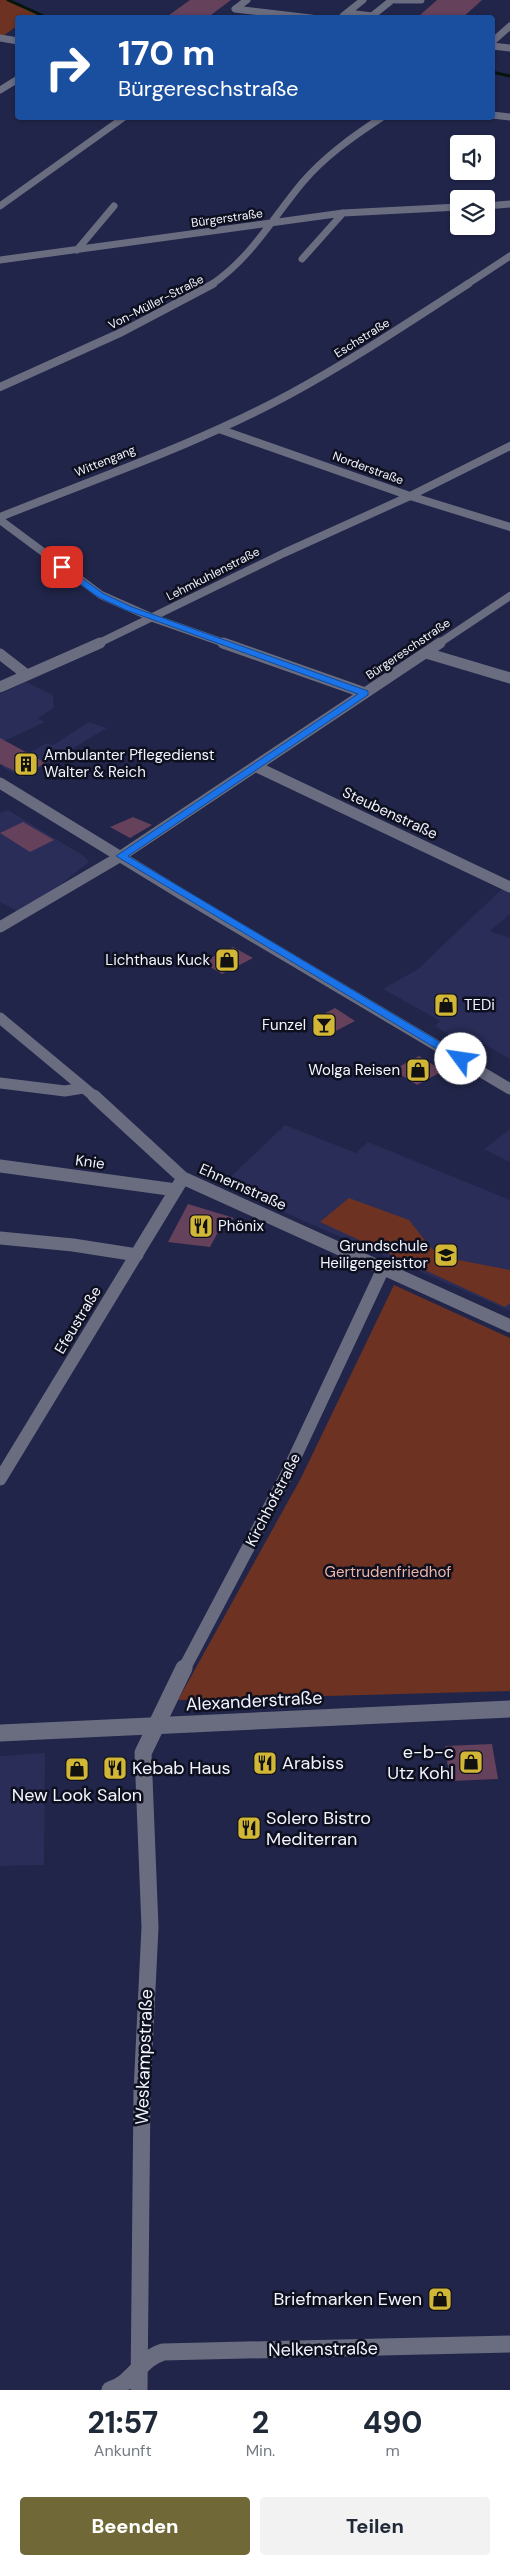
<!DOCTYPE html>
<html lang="de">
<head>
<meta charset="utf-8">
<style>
  body { margin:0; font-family:"DM Sans",sans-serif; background:#f2f2f3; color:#1f2937; height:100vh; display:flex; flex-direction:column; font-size:19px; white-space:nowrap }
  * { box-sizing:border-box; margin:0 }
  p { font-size:16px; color:#747a83 }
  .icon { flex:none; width:28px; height:28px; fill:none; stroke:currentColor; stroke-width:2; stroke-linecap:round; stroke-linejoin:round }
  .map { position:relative; height:2390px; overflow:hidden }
  .panel { display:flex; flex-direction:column; background:#fff; flex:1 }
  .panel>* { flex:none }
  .hud { position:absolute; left:15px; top:15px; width:480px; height:105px; border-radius:5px; box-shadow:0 1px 4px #0004; background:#1a4fa0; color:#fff; overflow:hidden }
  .controls { position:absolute; left:450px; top:135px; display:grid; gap:10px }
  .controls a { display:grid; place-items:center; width:45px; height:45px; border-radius:5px; background:#fff; box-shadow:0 1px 4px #0004; font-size:25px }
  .pin { position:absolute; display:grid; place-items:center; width:42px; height:42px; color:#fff; margin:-21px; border-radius:10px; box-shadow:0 2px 8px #0006 }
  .me { position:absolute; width:55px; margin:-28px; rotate:301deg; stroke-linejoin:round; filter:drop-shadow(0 0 4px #0008) }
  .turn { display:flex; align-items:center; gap:18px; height:105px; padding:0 20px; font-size:22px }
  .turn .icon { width:65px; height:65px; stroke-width:2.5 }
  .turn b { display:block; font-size:35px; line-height:42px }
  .eta { display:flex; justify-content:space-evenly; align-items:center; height:85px; text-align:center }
  .eta b { font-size:30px; font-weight:800; line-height:35px }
  .primary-button { display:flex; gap:10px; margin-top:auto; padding:10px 20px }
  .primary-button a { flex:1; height:58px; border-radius:5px; background:#706937; color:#fff; font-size:20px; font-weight:800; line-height:58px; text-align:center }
  .primary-button a+a { background:#f2f2f3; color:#1f2937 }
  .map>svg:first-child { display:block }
  .built { fill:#292d58 }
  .green { fill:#6d3221 }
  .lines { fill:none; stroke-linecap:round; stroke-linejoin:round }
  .stream { stroke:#06150c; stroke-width:3 }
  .building { fill:#66415c }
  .minor-far4 { stroke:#6a6d80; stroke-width:7 }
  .minor-far3 { stroke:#6a6d80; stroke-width:8 }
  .minor-far2 { stroke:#6a6d80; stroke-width:11 }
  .minor-far1 { stroke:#6a6d80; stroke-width:13 }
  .minor { stroke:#6a6d80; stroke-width:17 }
  .tertiary-far1 { stroke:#6a6d80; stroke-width:11 }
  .tertiary { stroke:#6a6d80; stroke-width:17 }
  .route { fill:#1a73e8; stroke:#114b97 }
  .labels { text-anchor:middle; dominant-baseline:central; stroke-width:5; stroke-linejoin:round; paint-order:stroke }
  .far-street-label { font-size:12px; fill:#f2f4fe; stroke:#0e1020 }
  .poi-label { font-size:15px; fill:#f2f4fe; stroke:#0e1020; text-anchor:end }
  .street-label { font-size:15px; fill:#f2f4fe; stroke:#0e1020 }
  .park-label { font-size:15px; fill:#eeb6a6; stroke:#0e1020 }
  .near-street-label { font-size:18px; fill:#f2f4fe; stroke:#0e1020 }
  .near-poi-label { font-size:18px; fill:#f2f4fe; stroke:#0e1020; text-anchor:start }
</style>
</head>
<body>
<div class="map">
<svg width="510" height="2390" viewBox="0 0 510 2390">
  <rect width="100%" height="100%" fill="#212549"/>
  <path class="built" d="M26,682L53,695L54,708L38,718L45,722L0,743V694Z
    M89,722L107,728L23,778L2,767L47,743L53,745Z
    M8,810L84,856L89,862L23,914L0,902V813Z
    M506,885L510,887V914L490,931L510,938V1059L472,1037L459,1041L435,1026L440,1021L383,989L418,969Z
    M285,1125L356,1153L368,1142L510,1200V1311L222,1185Z
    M510,1129V1162L484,1149Z
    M45,1753L44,1865L0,1866V1756Z"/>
  <path class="green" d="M0,0H8L37,14L32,17L18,18L17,26L0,38Z
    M349,1198L409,1220L431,1248L443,1257L510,1270V1303L505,1307L320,1222Z
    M394,1285L510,1338V1691L178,1700L301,1478Z"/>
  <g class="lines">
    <path class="stream" d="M8,0L48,18
      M492,72L510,76"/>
  </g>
  <path class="building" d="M190,0H231L207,18H165Z
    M437,0H482L462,18L420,15Z
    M0,738L46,763L23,775L0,764Z
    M133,817L152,825L130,838L110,827Z
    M23,822L54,840L30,852L0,833Z
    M233,947L253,958L222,974L202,962Z
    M335,1008L355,1021L332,1033L312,1020Z
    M419,1056L443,1071L417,1085L393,1070Z
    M188,1204L234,1218L217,1234L210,1247L168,1242Z
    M492,1744L498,1779L450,1781L445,1746Z"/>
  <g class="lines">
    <path class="minor-far4" d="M247,0L235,9L311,18
      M396,0H421
      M347,13L372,16L392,0
      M343,16L363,0
      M0,38L18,41
      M492,42L510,26
      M492,46L510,48
      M0,90L18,79
      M492,115L510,117
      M0,206L123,118
      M486,206L510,204
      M77,250L114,206
      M302,259L343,213
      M0,260L343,213L459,207
      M211,285C251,258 272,219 302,183C324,157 352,137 381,118
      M466,285L510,256"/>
    <path class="minor-far3" d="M0,387L122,332L213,284
      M219,429L410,496L510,527
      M0,517C97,478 198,444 290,394C351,361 409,322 468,284
      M0,520L101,595L153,618L227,644
      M97,644L284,553L410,496L510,446
      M438,644L510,596"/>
    <path class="minor-far2" d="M223,643L365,693
      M426,653L510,678
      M0,654L27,675
      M0,687L100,643
      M257,767L510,887
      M0,927L121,856L440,643
      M0,1018L95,1097
      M0,1083L65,1091L83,1088"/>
    <path class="minor-far1" d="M94,1096L183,1178L510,1326
      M0,1166L176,1190
      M0,1238L73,1245L137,1255
      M0,1479L183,1178
      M184,1669L286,1476L383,1269"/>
    <path class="minor" d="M110,2390C133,2383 140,2359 163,2352L510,2344
      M139,2390L142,2092L150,1927L143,1753L184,1668"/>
    <path class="tertiary-far1" d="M0,783L183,895L510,1089"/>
    <path class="tertiary" d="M0,1733L510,1709"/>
  </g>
  <path class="route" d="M62,564L104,594L132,607L368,691V695L128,856L465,1057V1061H457L116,856L358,694L126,610L98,597L59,569L58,567Z"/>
  <defs>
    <g id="building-square" transform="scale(1.25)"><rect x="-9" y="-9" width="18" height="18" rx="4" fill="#d2b736" stroke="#0e1020"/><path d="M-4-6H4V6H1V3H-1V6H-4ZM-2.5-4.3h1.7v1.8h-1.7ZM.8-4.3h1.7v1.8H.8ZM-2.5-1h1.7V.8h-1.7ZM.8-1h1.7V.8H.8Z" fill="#111"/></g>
    <g id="shop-square" transform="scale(1.25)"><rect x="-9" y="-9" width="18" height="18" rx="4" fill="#d2b736" stroke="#0e1020"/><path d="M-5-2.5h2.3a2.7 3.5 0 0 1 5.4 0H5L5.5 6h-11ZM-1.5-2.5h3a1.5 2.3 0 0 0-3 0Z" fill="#111"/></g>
    <g id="bar-square" transform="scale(1.25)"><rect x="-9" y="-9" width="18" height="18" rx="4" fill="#d2b736" stroke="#0e1020"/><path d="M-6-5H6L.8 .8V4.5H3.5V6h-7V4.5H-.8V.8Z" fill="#111"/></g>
    <g id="restaurant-square" transform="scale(1.25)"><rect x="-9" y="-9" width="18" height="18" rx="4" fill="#d2b736" stroke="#0e1020"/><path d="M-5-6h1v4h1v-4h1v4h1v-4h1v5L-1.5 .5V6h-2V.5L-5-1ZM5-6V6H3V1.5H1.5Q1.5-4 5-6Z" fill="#111"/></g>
    <g id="school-square" transform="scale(1.25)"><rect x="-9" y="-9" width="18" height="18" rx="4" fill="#d2b736" stroke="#0e1020"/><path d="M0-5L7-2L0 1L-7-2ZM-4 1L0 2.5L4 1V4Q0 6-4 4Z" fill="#111"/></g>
  </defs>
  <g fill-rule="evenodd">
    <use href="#building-square" x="26" y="764"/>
    <use href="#shop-square" x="227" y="960"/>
    <use href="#shop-square" x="446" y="1005"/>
    <use href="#bar-square" x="324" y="1025"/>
    <use href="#shop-square" x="418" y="1070"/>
    <use href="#restaurant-square" x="201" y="1226"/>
    <use href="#school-square" x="446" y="1255"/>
    <use href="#shop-square" x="471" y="1762"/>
    <use href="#restaurant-square" x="265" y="1763"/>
    <use href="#restaurant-square" x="115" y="1768"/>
    <use href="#shop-square" x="77" y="1769"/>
    <use href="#restaurant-square" x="249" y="1828"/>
    <use href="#shop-square" x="440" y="2299"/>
  </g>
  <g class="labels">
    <g class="far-street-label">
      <text transform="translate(227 218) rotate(-8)">Bürgerstraße</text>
      <text transform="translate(156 302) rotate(-27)">Von-Müller-Straße</text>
      <text transform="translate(362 338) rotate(-32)">Eschstraße</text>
      <text transform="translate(105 461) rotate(-22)">Wittengang</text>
      <text transform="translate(368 468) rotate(20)">Norderstraße</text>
      <text transform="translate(213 574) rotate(-27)">Lehmkuhlenstraße</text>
      <text transform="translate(408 649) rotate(-34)">Bürgereschstraße</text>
    </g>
    <g class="poi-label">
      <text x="44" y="755" text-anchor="start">Ambulanter Pflegedienst<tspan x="44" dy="17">Walter &amp; Reich</tspan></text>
      <text x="210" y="960">Lichthaus Kuck</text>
      <text x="464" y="1005" text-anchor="start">TEDi</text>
      <text x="306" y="1025">Funzel</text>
      <text x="400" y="1070">Wolga Reisen</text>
      <text x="218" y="1226" text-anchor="start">Phönix</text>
      <text x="428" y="1246">Grundschule<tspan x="428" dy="17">Heiligengeisttor</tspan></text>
    </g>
    <g class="street-label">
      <text transform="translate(390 813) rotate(25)">Steubenstraße</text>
      <text transform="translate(90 1162) rotate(8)">Knie</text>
      <text transform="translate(243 1187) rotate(24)">Ehnernstraße</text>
      <text transform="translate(78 1320) rotate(-59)">Efeustraße</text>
      <text transform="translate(273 1500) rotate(-63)">Kirchhofstraße</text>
    </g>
    <g class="park-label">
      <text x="388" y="1572">Gertrudenfriedhof</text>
    </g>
    <g class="near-street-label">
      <text transform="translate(254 1701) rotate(-3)">Alexanderstraße</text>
      <text transform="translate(144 2057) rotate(-88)">Weskampstraße</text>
      <text transform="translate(323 2349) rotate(-1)">Nelkenstraße</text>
    </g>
    <g class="near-poi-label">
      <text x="454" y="1752" text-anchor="end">e-b-c<tspan x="454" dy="21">Utz Kohl</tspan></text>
      <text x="282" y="1763">Arabiss</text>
      <text x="132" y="1768">Kebab Haus</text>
      <text x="77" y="1795" text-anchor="middle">New Look Salon</text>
      <text x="266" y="1818">Solero Bistro<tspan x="266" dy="21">Mediterran</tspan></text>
      <text x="422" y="2299" text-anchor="end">Briefmarken Ewen</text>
    </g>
  </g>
</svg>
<div class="controls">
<a><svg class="icon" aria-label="sound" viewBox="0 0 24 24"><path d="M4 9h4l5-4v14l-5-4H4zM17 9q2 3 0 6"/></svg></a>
<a><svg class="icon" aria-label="layers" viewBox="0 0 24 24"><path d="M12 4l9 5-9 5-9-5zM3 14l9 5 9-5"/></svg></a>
</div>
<div class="pin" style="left:62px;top:567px;background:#d93025"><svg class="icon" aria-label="arrive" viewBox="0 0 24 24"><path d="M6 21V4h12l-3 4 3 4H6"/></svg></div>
<svg class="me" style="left:461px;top:1059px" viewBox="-20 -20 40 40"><circle r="19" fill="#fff"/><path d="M0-13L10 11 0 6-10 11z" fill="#1a73e8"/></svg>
<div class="hud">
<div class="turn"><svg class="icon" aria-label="right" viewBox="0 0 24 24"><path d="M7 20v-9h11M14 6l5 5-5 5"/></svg><div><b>170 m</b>Bürgereschstraße</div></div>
</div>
</div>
<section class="panel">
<div class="eta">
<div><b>21:57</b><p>Ankunft</p></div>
<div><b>2</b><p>Min.</p></div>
<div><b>490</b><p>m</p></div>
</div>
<div class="primary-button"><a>Beenden</a><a>Teilen</a></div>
</section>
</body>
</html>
